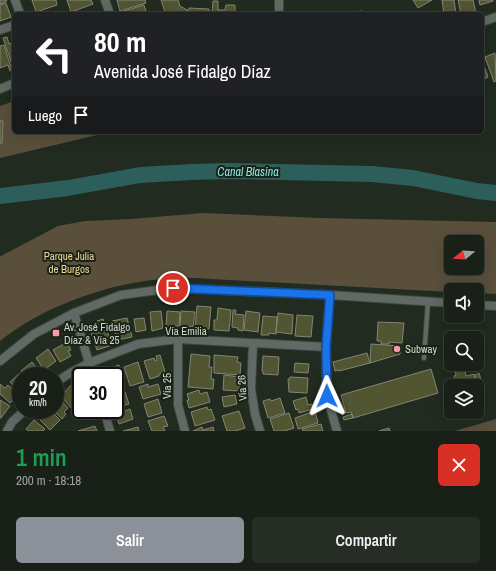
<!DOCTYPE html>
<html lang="es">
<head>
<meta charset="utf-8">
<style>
  body { margin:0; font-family:"Archivo Narrow",sans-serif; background:#262d24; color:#f1f3f6; height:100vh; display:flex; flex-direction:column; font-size:15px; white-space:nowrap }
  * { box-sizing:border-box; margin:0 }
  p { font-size:13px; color:#9fa3a1 }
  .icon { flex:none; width:22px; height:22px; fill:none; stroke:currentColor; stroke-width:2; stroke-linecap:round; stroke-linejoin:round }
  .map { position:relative; height:431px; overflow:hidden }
  .panel { display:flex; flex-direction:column; background:#192017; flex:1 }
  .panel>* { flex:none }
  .top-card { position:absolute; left:12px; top:12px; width:472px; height:122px; border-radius:6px; box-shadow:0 4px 16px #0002,0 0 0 1px #373e36; background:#202124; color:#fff; overflow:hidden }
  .needle { width:26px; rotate:252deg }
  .tools { position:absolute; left:444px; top:235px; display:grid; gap:8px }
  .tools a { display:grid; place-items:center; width:40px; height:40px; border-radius:6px; background:#192017; box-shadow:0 4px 16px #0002,0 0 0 1px #373e36; font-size:20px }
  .speed { position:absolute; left:12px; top:367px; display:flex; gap:8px; font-size:20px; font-weight:700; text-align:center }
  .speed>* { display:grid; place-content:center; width:52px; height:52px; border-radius:50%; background:#192017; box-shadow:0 4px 16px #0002,0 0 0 1px #373e36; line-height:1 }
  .speed small { font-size:10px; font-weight:400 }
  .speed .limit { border:2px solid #111; border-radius:6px; background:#fff; color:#111 }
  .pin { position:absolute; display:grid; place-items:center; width:34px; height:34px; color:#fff; margin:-17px; border:2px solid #fff; border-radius:50%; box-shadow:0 1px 4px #0007 }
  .me { position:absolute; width:44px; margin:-22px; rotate:359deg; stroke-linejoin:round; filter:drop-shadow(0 0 3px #0008) }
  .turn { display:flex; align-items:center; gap:14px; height:84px; padding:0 16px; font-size:18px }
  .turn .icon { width:52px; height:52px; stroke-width:2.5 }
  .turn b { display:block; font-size:28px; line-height:34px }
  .then { display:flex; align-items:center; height:38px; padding:0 16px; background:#0003; gap:8px; font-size:15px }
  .round { display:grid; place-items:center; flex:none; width:42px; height:42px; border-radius:6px; background:#262d24 }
  .overview { display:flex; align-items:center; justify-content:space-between; height:68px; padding:0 16px }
  h1 { font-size:24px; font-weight:600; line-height:30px; color:#1e9e55 }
  .primary-button { display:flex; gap:8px; margin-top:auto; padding:8px 16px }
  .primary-button a { flex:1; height:46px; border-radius:6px; background:#8c9099; color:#fff; font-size:16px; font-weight:600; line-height:46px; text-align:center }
  .primary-button a+a { background:#262d24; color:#f1f3f6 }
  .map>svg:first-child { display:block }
  .green { fill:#594f3b; fill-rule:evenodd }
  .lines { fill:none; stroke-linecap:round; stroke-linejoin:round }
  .river { stroke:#2c5e5c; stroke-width:16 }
  .building { fill:#525532; stroke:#838573 }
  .service-casing { stroke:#3d473b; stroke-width:6 }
  .minor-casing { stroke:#3d473b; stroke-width:10 }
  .tertiary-casing { stroke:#3d473b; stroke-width:10 }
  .service { stroke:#616965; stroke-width:4 }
  .minor { stroke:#616965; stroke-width:8 }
  .tertiary { stroke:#616965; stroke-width:8 }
  .route-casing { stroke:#114b97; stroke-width:10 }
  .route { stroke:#1a73e8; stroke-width:7 }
  .poi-dot { fill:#f39aac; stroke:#182215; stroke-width:1.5 }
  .labels { text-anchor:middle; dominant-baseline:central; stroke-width:4; stroke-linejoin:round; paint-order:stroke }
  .park-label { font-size:11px; fill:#f1d598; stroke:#182215 }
  .poi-label { font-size:11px; fill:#d0d7ce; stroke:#182215; text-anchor:start }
  .street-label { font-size:11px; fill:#d0d7ce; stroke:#182215 }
  .water-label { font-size:12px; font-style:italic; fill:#8ee4e0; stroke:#182215 }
</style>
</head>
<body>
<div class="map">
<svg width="496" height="431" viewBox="0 0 496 431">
  <rect width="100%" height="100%" fill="#212b1f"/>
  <path class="green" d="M14,101V132H110L0,158V106Z
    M203,213L321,218L496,222V294L477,293V290H451V292L194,278C174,278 153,279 133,283C86,292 38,311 0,341V257L1,256L58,226L85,221L131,219ZM451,242H477V268H451Z
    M496,419V431H455Z"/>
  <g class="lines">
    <path class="river" d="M0,196L68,188L140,175L191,172L227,171L372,174L413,178L477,191L496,193"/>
  </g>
  <path class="building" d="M0,0H6L7,1L0,4Z
    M32,0H56L57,5L36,12Z
    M67,0H91L93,4L71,12Z
    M117,0H145L146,3L120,11Z
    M161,0H178L180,6L187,10L185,14H159L165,12Z
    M413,0H432L418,8Z
    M442,0H454L456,14H444Z
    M458,0H473L476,14H461Z
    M479,0H493V1L480,5Z
    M213,1H218V10H225L226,5H235V14H212Z
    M6,3L11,17L0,21V5Z
    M144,5L147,14H125L124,11Z
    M189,8L209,9V14H186Z
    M362,11V14H346V13Z
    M438,11L439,14H427Z
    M241,12L253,13V14H241Z
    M7,37L9,44L14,42V63L12,64L3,38Z
    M4,45L12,70L10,71L8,65L0,68V46Z
    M495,53L496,81L494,82L485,57Z
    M482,60L488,77L482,80Z
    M0,121H3L2,143H0Z
    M197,306L211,307L209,329H195Z
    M218,308L231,310L229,331L214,330V320H217Z
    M233,310H236L235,314L244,315L243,331L238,330V328L232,327Z
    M161,311L163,328L152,331L150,312Z
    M167,311L180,312L179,326H166Z
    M181,311L195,312L193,327L180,326Z
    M246,311L260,313L258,332L244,330Z
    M278,313L293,315L292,334L276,332Z
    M297,315L313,316L311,337L295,336Z
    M263,316L277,317L276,334L269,333V335H261Z
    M127,318L132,337L117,340L112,321Z
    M144,318L146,330L136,332L134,319Z
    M103,319L112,345L97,350L89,327L98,323L97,321Z
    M378,322L404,323L402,343L389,342V344H381V341H377Z
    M471,331L473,338H460L459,334Z
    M67,342L71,350L68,351L71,356L60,362L53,350Z
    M371,344L400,346V354L370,363Z
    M48,349L56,361L44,370L36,358Z
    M367,353L370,363L339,371V370L335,371L333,362Z
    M191,354L210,356L209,367H212L211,379H214L213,389L188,387Z
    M160,355L165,372L159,374V376L150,379L144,361L154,358L155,361L157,360L156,356Z
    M214,355L238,357L237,362L241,363L240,375L214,373Z
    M263,356L279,357L278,375L263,374V371H262Z
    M32,362L42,375L40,376H25L21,371Z
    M138,362L144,382L130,386L124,367Z
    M295,363L309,364L308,373L294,372Z
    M454,364H463L464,366L455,369Z
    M119,365L124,383L115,386V376H106L104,370Z
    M464,368L466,376L474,374L477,385L459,386L458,382L456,383L454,376L456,375L455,370Z
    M431,369L438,393L353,418L351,412L346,413L341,395Z
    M20,373L23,376H21V394L10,382Z
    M479,373L481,380L477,382L475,375Z
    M224,375L240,377L239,391L223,390Z
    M290,377L308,378L307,393L289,392L288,379H290Z
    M73,383L78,390L76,392L81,400L71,408L61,396Z
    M0,384L5,388L8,385L18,394L10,403L0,394Z
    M148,384V387L158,384L161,394L143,399L139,387Z
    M124,389L129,404L115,408V392Z
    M199,390L200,394L207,392L210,402L189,408L187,400H189L187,394Z
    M235,395L237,404L224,407L222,397Z
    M306,397L308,405L312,404L313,409L299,413L298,409L296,410L293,401Z
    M59,398L68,408L64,412L66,414L62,419L53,410H55V401Z
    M280,398L285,413L268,418L263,401L270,399L271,401Z
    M158,399L162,413L148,417L144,404Z
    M0,400L10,406L1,418H0Z
    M207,407L208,410L211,409L215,420L195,426L191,412Z
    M130,409L133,419L119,424L116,414Z
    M46,410H50L60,420L50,430L38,418Z
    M239,411L245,428L235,431H227L222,416Z
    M315,411L318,423L298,429L295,418Z
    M289,413L294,428L284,431H274L270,419Z
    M352,414L353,418L344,420L343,417Z
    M164,416L168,426L163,427L165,431H152L148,421Z
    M34,420L45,429L43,431H29L26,429Z
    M321,424L323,431H303L302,429Z
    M95,426L97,431H78Z
    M138,427L139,431H123Z
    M202,427L203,430L213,427L214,431H193Z
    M389,428L390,431H379Z"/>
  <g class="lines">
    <g class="service-casing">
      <path id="service" d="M424,358L428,302"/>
    </g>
    <g class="minor-casing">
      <path id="minor" d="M15,0L20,14
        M279,0V14
        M0,30L14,25
        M330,295L326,347L327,396L337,431
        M74,313L93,376
        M178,339V405L185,431
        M253,344L251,389L255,414L260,431
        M55,383L70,373L89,363L138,344L178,339L326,347
        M104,410L110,431
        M7,431L12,422L25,410"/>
    </g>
    <g class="tertiary-casing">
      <path id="tertiary" d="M105,0L110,14
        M482,22L496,17
        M0,89L14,83
        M477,305L496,306
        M0,361L34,334L74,313L121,295L173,288L330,295L451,303"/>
    </g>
    <use href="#service" class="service"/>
    <use href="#minor" class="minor"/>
    <use href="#tertiary" class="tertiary"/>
  </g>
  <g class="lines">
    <g class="route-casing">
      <path id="route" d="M173,288L330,295L326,347L327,396"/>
    </g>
    <use href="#route" class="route"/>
  </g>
  <g class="poi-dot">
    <rect x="52" y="329" width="8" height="8" rx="2"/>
    <circle cx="397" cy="349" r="4"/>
  </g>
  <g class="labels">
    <g class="park-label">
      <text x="69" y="256">Parque Julia<tspan x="69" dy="13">de Burgos</tspan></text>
    </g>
    <g class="poi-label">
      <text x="64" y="327">Av. José Fidalgo<tspan x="64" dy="13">Díaz &amp; Vía 25</tspan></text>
      <text x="405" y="349">Subway</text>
    </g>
    <g class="street-label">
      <text x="186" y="331">Vía Emilia</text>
      <text transform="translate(167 386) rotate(-90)">Vía 25</text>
      <text transform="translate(242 388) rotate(-93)">Vía 26</text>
    </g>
    <g class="water-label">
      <text x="248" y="172">Canal Blasina</text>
    </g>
  </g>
</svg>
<div class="tools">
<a><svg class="needle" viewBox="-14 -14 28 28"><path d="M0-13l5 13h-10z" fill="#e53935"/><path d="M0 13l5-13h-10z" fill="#9fa3a1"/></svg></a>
<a><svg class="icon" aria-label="sound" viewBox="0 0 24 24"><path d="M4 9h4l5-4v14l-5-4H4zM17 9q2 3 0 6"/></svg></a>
<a><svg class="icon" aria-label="search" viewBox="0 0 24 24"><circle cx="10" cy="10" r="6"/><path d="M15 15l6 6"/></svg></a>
<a><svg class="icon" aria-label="layers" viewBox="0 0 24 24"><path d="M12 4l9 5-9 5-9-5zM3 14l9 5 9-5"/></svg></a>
</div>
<div class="speed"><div>20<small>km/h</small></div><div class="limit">30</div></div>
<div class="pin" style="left:173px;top:288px;background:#d93025"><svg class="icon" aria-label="arrive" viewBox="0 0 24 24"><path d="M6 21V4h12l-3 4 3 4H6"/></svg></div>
<svg class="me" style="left:327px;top:396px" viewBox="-20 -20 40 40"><path d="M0-17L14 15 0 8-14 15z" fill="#1a73e8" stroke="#fff" stroke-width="4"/></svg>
<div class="top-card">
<div class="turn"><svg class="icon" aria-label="left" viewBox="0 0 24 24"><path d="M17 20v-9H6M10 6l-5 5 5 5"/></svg><div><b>80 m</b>Avenida José Fidalgo Díaz</div></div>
<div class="then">Luego<svg class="icon" aria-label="arrive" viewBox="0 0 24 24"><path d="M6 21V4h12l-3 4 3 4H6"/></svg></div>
</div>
</div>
<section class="panel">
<div class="overview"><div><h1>1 min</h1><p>200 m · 18:18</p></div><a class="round" style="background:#d93025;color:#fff"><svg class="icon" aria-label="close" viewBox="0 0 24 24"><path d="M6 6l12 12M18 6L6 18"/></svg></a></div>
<div class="primary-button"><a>Salir</a><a>Compartir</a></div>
</section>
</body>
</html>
